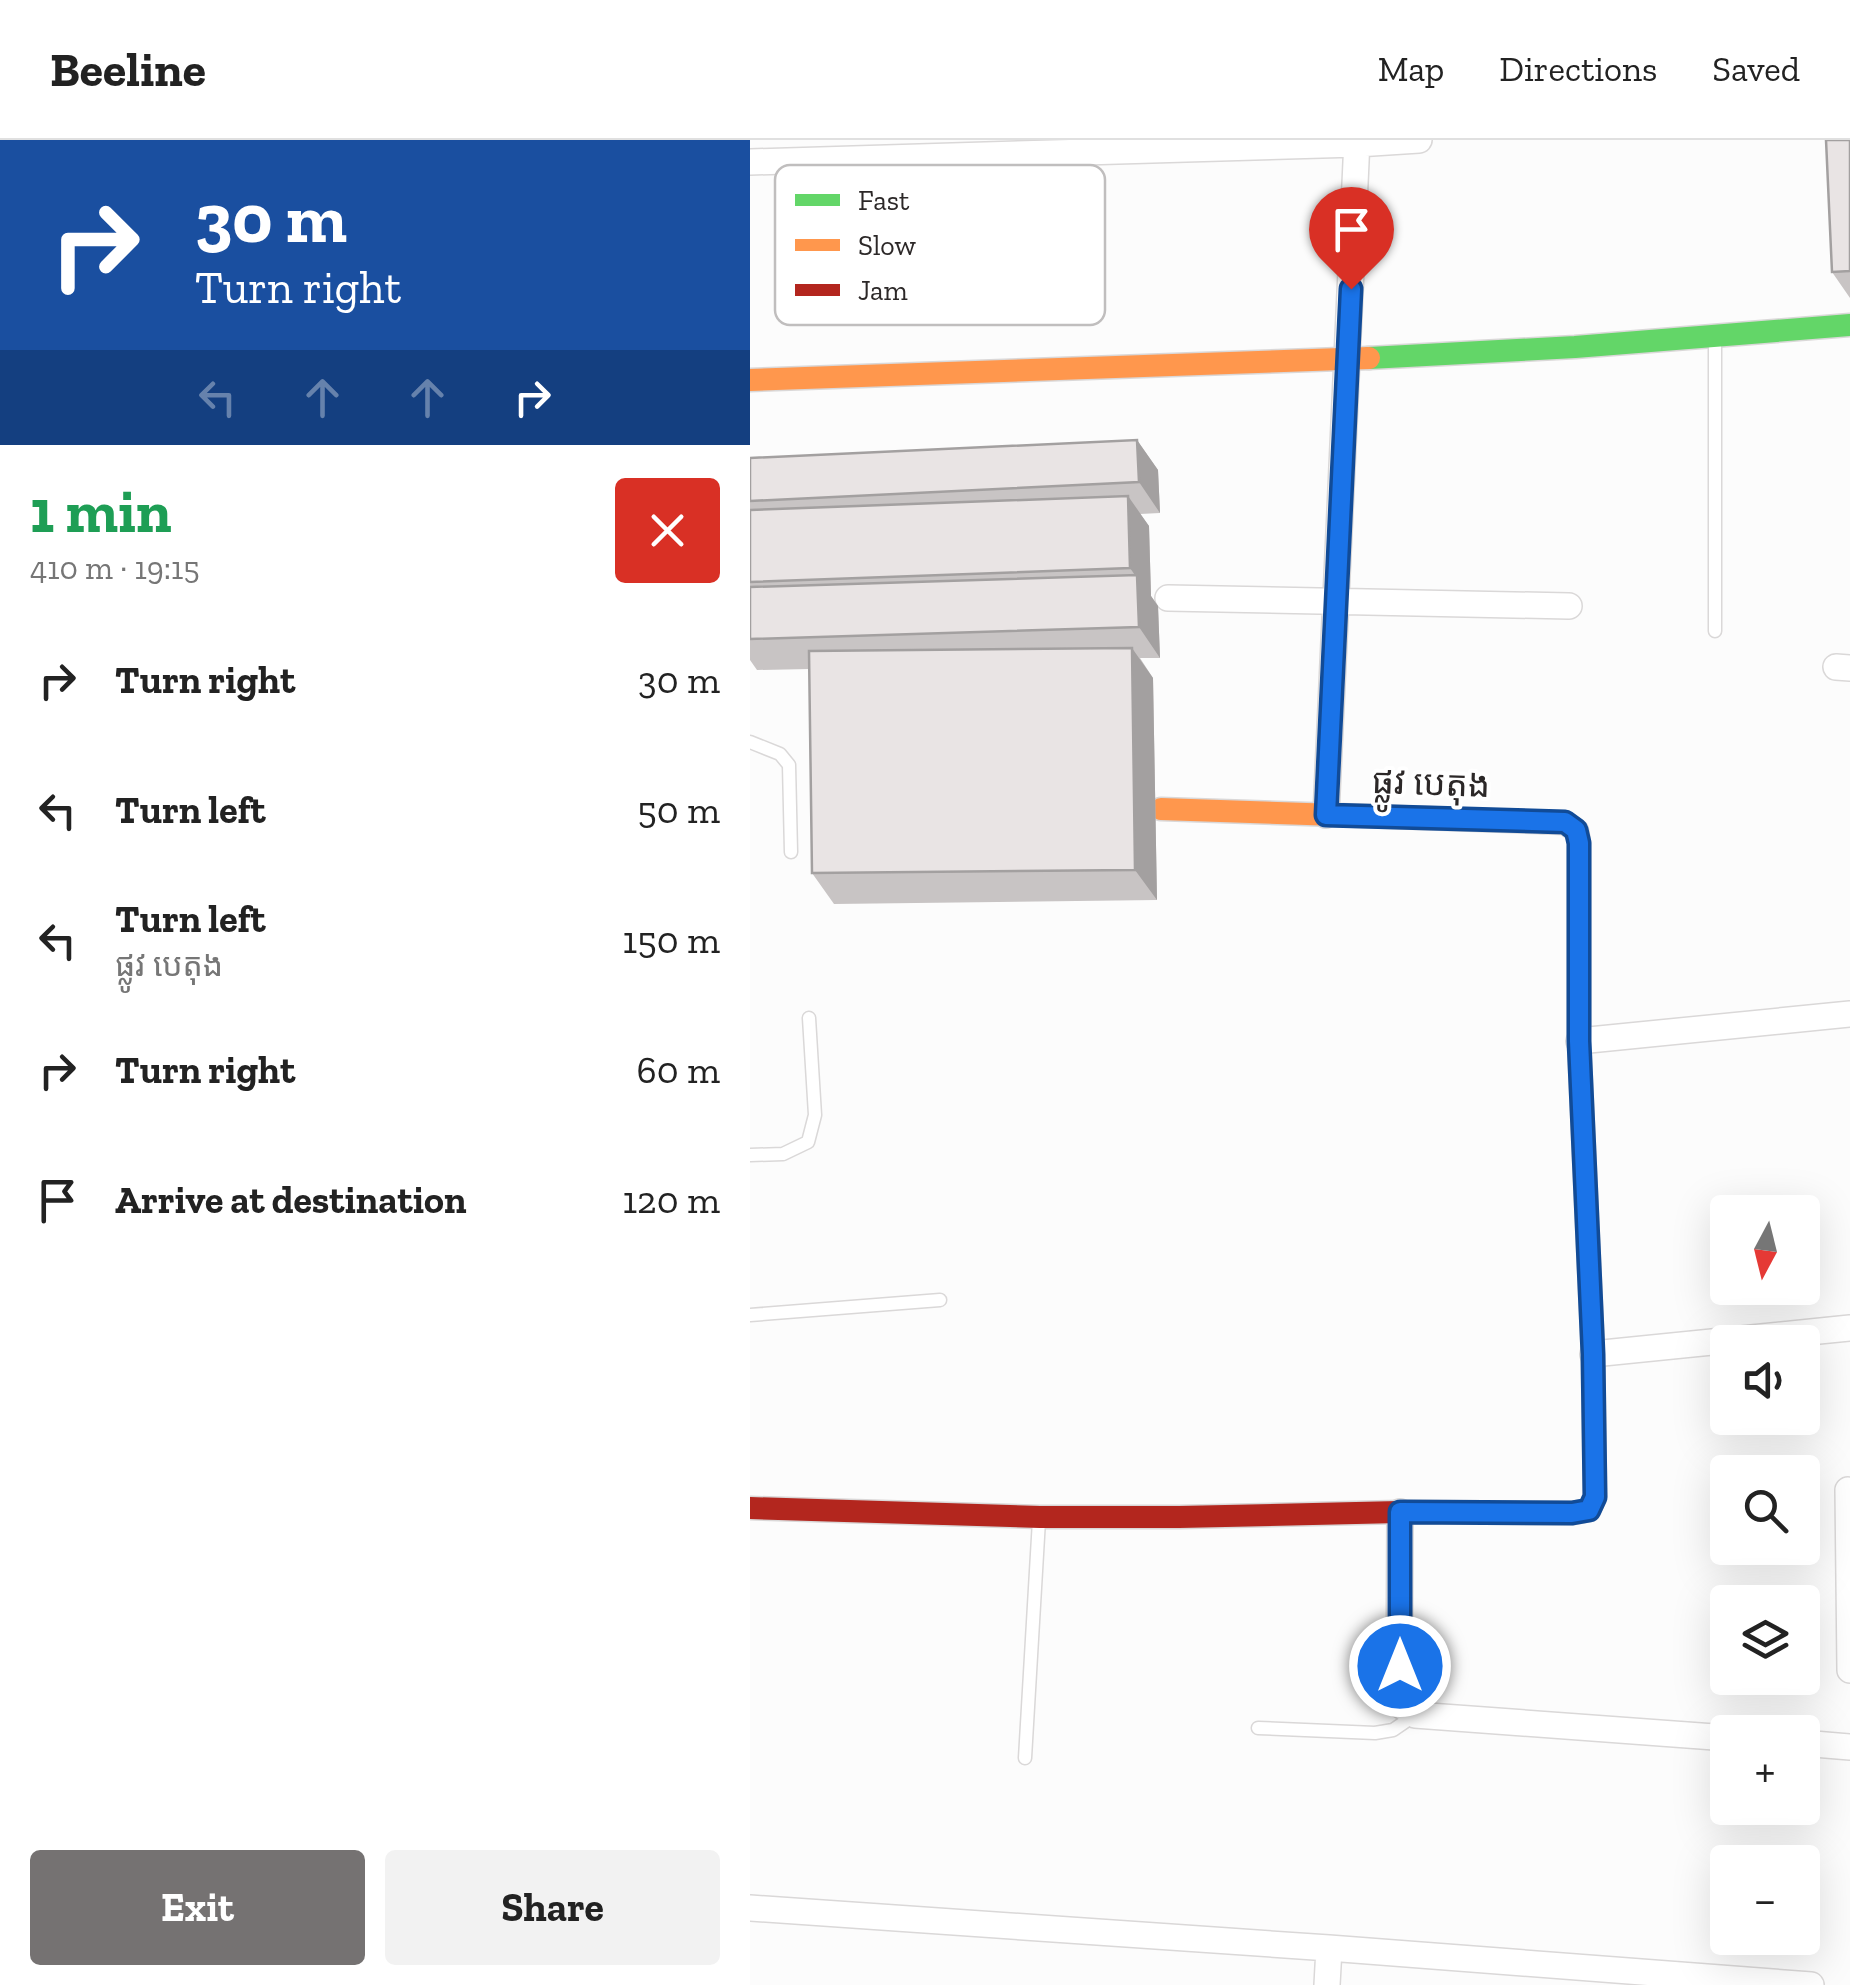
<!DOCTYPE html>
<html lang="en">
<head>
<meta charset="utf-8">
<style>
  body { margin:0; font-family:"Zilla Slab","Noto Sans Khmer",serif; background:#f2f2f2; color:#222; height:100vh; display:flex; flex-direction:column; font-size:38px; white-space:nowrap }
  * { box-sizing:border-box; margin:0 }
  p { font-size:32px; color:#767676 }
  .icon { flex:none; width:55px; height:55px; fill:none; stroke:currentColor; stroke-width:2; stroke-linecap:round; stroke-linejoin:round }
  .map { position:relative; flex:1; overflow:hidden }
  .drawer { display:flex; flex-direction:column; background:#fff; width:750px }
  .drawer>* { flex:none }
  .guide { background:#1a4fa0; color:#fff; overflow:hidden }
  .needle { width:65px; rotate:187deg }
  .controls { position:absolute; left:960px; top:1055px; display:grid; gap:20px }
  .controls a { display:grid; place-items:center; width:110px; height:110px; border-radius:10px; background:#fff; box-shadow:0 10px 40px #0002; font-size:50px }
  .pin { position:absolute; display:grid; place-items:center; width:85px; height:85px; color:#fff; margin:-102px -42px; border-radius:50% 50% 50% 0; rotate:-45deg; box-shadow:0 0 10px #0007 }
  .pin .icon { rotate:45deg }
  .me { position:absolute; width:110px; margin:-55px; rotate:0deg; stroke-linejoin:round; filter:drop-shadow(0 0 8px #0008) }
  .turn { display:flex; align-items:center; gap:35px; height:210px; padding:0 30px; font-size:45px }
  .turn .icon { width:130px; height:130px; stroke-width:2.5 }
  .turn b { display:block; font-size:70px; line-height:85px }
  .lanes { display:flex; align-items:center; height:95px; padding:0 30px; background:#0003; justify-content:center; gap:50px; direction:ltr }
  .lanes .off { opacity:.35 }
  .round { display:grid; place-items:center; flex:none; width:105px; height:105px; border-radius:10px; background:#f2f2f2 }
  .summary { display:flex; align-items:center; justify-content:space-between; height:170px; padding:0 30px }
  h1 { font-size:60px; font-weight:700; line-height:75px; color:#1e9e55 }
  .button { display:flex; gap:20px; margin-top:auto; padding:20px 30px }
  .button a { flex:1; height:115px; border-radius:10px; background:#757272; color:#fff; font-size:40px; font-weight:700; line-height:115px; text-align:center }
  .button a+a { background:#f2f2f2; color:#222 }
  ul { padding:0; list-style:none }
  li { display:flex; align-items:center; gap:30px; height:130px; padding:0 30px }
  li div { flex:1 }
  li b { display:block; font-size:38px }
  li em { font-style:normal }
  header { display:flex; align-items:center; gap:60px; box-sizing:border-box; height:140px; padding:0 50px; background:#fff; border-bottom:2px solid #e0e0e0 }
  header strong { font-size:48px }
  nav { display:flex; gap:55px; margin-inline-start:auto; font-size:35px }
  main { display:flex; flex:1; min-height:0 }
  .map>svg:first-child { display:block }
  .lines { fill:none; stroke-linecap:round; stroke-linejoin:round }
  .lane-casing { stroke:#dad8d8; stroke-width:15 }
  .street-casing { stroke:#dad8d8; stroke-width:28 }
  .fast-casing { stroke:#dad8d8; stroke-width:25 }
  .slow-casing { stroke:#dad8d8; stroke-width:25 }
  .jam-casing { stroke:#dad8d8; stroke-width:25 }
  .lane { stroke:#fff; stroke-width:12 }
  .street { stroke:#fff; stroke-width:25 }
  .fast { stroke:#63d668; stroke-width:22 }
  .slow { stroke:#ff974d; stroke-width:22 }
  .jam { stroke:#b3261e; stroke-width:22 }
  .wall { fill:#c8c4c4 }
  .shaded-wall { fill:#a3a0a0 }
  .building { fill:#e9e4e4; stroke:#a3a0a0; stroke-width:2.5 }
  .route-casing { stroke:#114b97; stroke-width:25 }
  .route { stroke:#1a73e8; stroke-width:18 }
  .labels { text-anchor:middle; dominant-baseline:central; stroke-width:8; stroke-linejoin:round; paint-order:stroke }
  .street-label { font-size:35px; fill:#2c2828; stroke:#fff }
  .key { fill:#fff; stroke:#c0bebe; stroke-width:2.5 }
  .key-label { font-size:28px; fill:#2c2828 }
</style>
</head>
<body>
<header>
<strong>Beeline</strong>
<nav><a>Map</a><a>Directions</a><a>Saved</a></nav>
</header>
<main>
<section class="drawer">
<div class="guide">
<div class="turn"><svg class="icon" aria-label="right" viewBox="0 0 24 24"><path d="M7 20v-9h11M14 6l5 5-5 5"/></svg><div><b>30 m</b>Turn right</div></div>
<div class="lanes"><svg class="icon off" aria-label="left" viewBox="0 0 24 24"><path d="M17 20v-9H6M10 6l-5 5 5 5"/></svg><svg class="icon off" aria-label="ahead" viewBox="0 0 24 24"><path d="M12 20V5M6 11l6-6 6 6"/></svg><svg class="icon off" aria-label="ahead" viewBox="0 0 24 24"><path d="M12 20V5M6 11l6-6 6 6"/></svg><svg class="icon" aria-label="right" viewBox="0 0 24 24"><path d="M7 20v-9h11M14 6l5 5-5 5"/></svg></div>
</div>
<div class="summary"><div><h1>1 min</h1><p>410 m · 19:15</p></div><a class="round" style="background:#d93025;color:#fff"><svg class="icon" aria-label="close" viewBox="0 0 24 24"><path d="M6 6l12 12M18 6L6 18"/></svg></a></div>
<ul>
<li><svg class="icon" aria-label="right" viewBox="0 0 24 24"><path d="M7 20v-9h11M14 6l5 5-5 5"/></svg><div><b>Turn right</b></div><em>30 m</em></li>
<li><svg class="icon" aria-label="left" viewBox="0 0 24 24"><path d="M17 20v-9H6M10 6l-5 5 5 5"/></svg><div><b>Turn left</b></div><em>50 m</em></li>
<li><svg class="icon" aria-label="left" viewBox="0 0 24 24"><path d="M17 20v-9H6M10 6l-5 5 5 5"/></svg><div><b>Turn left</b><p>ផ្លូវ បេតុង</p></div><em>150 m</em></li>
<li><svg class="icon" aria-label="right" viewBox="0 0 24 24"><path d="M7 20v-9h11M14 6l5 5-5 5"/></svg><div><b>Turn right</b></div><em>60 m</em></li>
<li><svg class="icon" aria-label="arrive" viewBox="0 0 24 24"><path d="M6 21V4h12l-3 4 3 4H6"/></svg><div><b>Arrive at destination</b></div><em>120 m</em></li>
</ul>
<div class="button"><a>Exit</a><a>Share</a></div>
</section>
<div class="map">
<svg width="1100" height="1845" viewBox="0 0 1100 1845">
  <rect width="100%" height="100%" fill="#fcfcfc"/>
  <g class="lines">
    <g class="lane-casing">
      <path id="lane" d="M965,199V491
        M0,602L30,614L39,625L41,712
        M0,1015L33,1014L58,1002L65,975L59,878
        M0,1175L190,1160
        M508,1588L625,1593L643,1590L665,1575
        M275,1618L289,1380"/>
    </g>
    <g class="street-casing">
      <path id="street" d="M0,22L607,4L669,0
        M418,458L819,466
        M1086,527L1100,528
        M576,675L607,0
        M829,901L1100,874
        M843,1214L1100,1188
        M1098,1350L1100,1530
        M650,1372L649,1564L665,1575L978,1598
        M1052,1603L1100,1607
        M0,1768L579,1808L1061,1845
        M577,1845L579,1808"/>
    </g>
    <g class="fast-casing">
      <path id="fast" d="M619,218L825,207L1100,185
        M649,1372L823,1373L839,1370L845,1357L843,1214L829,901V703L827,691L815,683L792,682"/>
    </g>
    <g class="slow-casing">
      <path id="slow" d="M0,240L619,218
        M411,669L792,682"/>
    </g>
    <g class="jam-casing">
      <path id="jam" d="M0,1368L290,1377H429L649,1372"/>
    </g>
    <use href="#lane" class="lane"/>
    <use href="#street" class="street"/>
    <use href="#fast" class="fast"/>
    <use href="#slow" class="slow"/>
    <use href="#jam" class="jam"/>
  </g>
  <path class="wall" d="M1100,0V158L1082,132Z
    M387,300L408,330L410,373L390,374L399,386L401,456L408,466L410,518H390L403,538L407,760L84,764L62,733L59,529L7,530L0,520V318Z"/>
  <path class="shaded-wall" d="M387,300L408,330L410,373L389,342Z
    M378,356L399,386L401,456L408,466L410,518L389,487L387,438L380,428Z
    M382,508L403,538L407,760L385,730Z"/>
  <path class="building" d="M1076,0H1100V131L1082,132Z
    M387,300L389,342L0,361V318Z
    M378,356L380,428L0,442V370Z
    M387,435L389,487L0,499V447Z
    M382,508L385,730L62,733L59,511Z"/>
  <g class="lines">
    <g class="route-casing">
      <path id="route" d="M601,149L576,675L815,682L826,690L829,703V901L843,1214L845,1357L839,1370L822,1373L650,1372V1526"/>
    </g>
    <use href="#route" class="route"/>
  </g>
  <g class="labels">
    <g class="street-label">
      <text transform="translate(681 643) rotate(2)">ផ្លូវ បេតុង</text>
    </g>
  </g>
  <rect x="25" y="25" width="330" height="160" rx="15" class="key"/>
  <rect x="45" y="54" width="45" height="12" fill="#63d668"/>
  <rect x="45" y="99" width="45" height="12" fill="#ff974d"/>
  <rect x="45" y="144" width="45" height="12" fill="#b3261e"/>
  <g class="key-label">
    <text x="108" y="70">Fast</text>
    <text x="108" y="115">Slow</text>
    <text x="108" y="160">Jam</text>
  </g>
</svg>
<div class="controls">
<a><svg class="needle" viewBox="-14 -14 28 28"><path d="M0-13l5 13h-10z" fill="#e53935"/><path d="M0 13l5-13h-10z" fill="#767676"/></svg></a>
<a><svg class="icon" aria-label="sound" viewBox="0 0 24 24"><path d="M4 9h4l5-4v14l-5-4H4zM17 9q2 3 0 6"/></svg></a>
<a><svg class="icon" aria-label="search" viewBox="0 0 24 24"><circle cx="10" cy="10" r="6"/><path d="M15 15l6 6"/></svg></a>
<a><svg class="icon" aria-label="layers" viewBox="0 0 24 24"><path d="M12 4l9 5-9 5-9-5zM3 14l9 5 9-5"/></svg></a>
<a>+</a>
<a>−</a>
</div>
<div class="pin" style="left:601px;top:149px;background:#d93025"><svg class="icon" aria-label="arrive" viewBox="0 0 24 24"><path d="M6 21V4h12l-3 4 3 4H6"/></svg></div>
<svg class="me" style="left:650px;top:1526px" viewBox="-20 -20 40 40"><circle r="17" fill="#1a73e8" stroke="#fff" stroke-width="3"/><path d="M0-11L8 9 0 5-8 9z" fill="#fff"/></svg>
</div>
</main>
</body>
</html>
